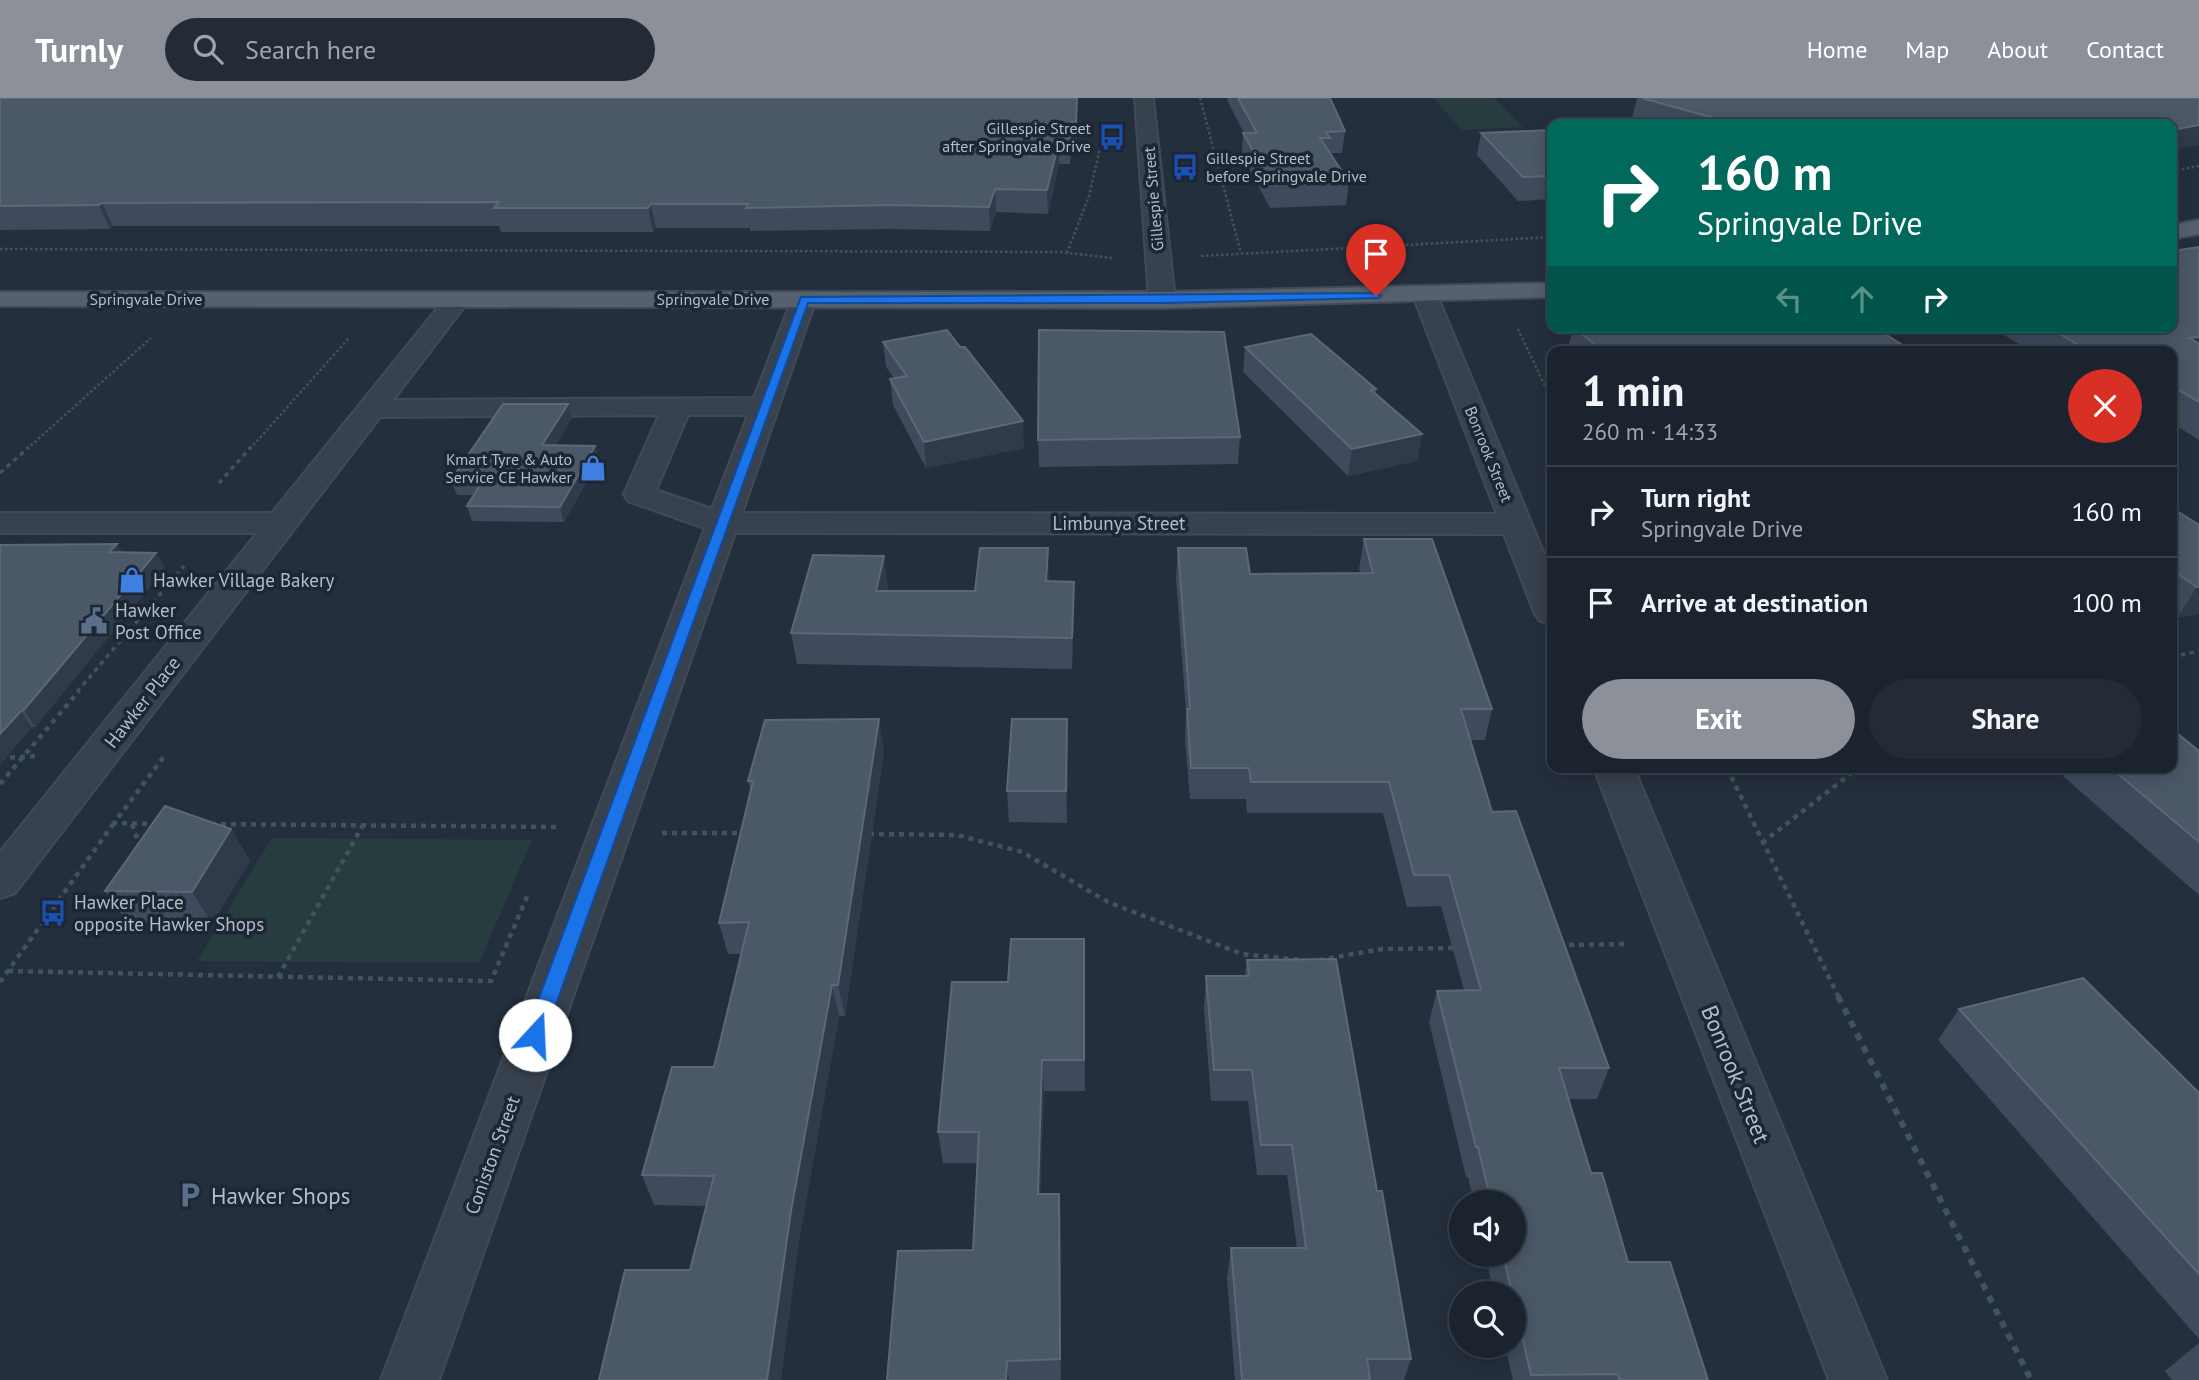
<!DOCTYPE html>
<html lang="en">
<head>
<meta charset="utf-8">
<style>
  body { margin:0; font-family:"PT Sans",sans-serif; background:#242b36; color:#f1f3f6; height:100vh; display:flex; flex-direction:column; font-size:26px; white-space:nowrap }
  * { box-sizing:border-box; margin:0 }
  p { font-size:23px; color:#a0a4aa }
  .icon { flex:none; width:38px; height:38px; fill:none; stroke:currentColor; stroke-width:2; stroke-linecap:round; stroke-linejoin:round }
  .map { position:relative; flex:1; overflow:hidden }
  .details { position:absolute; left:1547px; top:248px; width:630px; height:427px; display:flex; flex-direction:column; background:#1b232e; border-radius:14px; box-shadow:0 4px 18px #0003,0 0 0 2px #39404a }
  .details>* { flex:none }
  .top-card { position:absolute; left:1547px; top:21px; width:630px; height:214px; border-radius:14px; box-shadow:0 4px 18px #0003,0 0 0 2px #39404a; background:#00695c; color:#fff; overflow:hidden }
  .fabs { position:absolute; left:1449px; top:1092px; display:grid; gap:14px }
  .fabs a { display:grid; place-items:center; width:77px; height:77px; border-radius:50%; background:#1b232e; box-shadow:0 4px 18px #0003,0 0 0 2px #39404a; font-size:35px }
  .pin { position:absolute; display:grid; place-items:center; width:60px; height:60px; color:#fff; margin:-72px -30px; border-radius:50% 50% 50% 0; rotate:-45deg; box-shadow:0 0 7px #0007 }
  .pin .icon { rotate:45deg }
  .me { position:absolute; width:77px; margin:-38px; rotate:20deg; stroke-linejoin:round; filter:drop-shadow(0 0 5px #0008) }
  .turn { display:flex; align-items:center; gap:24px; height:147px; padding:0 35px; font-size:32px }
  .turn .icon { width:91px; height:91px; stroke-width:2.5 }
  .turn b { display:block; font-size:49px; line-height:60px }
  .lanes { display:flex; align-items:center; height:66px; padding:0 35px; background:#0003; justify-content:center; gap:35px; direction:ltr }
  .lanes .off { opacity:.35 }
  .round { display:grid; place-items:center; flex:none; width:74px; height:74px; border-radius:37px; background:#242b36 }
  .head { display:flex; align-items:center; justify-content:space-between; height:119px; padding:0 35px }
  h1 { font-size:42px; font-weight:600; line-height:52px }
  .primary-button { display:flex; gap:14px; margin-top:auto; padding:14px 35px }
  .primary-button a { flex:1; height:80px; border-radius:42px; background:#8c9099; color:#fff; font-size:28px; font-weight:600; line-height:80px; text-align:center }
  .primary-button a+a { background:#242b36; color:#f1f3f6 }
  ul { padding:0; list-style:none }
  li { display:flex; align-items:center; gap:21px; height:91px; padding:0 35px; border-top:2px solid #39404a }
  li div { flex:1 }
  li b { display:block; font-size:26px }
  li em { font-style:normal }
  header { display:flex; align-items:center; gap:42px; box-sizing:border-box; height:98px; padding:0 35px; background:#8c9099; color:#fff }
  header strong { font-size:33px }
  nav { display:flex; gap:38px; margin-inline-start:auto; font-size:24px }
  .search { width:490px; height:63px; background:#242b36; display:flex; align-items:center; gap:18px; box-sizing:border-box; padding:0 24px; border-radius:38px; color:#a0a4aa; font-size:26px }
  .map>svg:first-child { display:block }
  .green { fill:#263c3f }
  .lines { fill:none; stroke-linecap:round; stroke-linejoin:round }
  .minor-casing { stroke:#414a57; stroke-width:4 }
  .major-casing { stroke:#414a57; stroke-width:4 }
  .path-far3 { stroke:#3f5557; stroke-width:2.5; stroke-dasharray:2.5 2.5; stroke-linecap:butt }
  .path-far2 { stroke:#3f5557; stroke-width:3.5; stroke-dasharray:4.5 4.5; stroke-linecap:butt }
  .path-far1 { stroke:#3f5557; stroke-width:4.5; stroke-dasharray:5 5; stroke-linecap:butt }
  .path { stroke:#3f5557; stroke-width:6; stroke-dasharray:7 7; stroke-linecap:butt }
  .minor { fill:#38414e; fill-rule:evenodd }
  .major { fill:#56606e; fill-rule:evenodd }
  .wall { fill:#3f4b5c }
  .shaded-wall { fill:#2f3b4b }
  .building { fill:#4b5868; stroke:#5c6777; stroke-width:2 }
  .route { fill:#1a73e8; stroke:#114b97; stroke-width:2 }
  .labels { text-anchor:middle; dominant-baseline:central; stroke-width:7; stroke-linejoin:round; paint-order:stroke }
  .far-poi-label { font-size:16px; fill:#b4bcc9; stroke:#1d2633; text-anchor:end }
  .far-street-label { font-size:16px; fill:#b4bcc9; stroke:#1d2633 }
  .street-label { font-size:19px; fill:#b4bcc9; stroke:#1d2633 }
  .poi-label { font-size:19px; fill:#b4bcc9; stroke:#1d2633; text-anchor:start }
  .near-street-label { font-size:23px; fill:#b4bcc9; stroke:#1d2633 }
  .near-poi-label { font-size:23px; fill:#b4bcc9; stroke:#1d2633; text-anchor:start }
</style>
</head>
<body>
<header>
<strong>Turnly</strong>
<div class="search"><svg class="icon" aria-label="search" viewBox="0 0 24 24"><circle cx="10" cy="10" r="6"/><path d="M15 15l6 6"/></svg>Search here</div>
<nav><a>Home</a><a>Map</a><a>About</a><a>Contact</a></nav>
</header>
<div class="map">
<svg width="2199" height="1282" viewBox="0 0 2199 1282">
  <rect width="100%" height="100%" fill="#242f3e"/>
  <path class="green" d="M1433,0H1494L1523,29L1462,32Z
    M272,740L532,742L479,865L197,863Z"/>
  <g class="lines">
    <g class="minor-casing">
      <path id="minor" d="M1135,0H1153L1175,202L1171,207L1162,210L1153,207L1149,202Z
        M1425,190L1434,192L1437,197L1552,475V526L1540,523L1535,516L1504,436L735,435L439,1282H381L705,430L628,403L624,396L659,317L380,319L15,795L0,800V754L257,435H0V415H272L449,196L458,194L467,196L470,201L393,302L754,300L792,201L795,196L804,194L813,196L816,201L742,415L1497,416L1413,197L1416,192ZM688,317H748L712,411L656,392Z
        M1594,670H1634L1887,1282H1829Z"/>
    </g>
    <g class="major-casing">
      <path id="major" d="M2199,122V136L2172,141V127Z
        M1552,185V199L1162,210L0,208V194H1162Z"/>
    </g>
    <path class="path-far3" d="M1200,0L1241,155
      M2172,73L2199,68
      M0,151L1059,154L1112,160
      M1067,155L1089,98L1103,37
      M1201,158L1552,139
      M1518,231L1552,303
      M27,351L151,240
      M250,351L349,240"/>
    <path class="path-far2" d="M0,375L29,349
      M219,385L251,349
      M2172,559L2199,553
      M77,594L184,468"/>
    <path class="path-far1" d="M0,660L37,658
      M1727,670L1839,900
      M0,686L79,593
      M132,726L141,751
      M157,726L114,725L165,657
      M211,726L559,729
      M662,735H744
      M869,736L957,737L1022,754L1108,804L1242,856L1300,862
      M1762,745L1858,670
      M1559,847L1627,846
      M1319,862L1382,851L1456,850
      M8,873L491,883L529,794
      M278,879L363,727
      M0,884L114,725"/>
    <path class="path" d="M1838,898L2031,1282"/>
    <use href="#minor" class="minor"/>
    <use href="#major" class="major"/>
  </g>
  <path class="wall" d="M0,0H1077V46H1071L1070,66H1059L1048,116L996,114L990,133L891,131L750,133V130H656L653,134H501L499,128H113L110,131L0,132Z
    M1227,0H1330L1345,33L1342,55H1330L1349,84L1346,107L1270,110L1242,57L1243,35H1244L1228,4Z
    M1637,0H2199L2172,26H1653L1632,20Z
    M1552,32V101L1518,103L1477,57L1481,35Z
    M2199,149V342L2172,325V254H2032L1991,229H2172Z
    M1573,229H1857L1913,254H1567Z
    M883,244L1024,350L926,370L893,307L890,281L894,280L886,269Z
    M1245,249L1376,291V296L1422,336L1417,363L1348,378L1243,274Z
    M568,306L572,320L555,347L595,348L599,362L564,424L472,423L467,408L474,397H457L451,382Z
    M1240,339L1238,366L1039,369L1038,342Z
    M2172,410L2199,427V515L2177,520L2172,516Z
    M1364,441L1492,611L1485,642H1470L1492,714L1609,970L1597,1001H1568L1591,1075L1628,1164L1708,1282H1513L1505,1248H1514V1195H1494L1485,1157H1514V1104H1474L1468,1079H1466L1429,924L1437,893L1464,892L1441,808L1407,809L1383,715H1247L1246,701H1190L1185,642L1186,614L1176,480L1178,450L1250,476L1361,475L1359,471Z
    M117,446L122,455H156L165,470L35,629H32L0,666V447Z
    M1049,483L1074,484V514L1072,571L797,566L791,535L888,488L886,493H975Z
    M1067,621V725L1009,724L1007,693Z
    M884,653L845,918H839L799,1143L690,1172L707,1108L654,1107L642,1077L714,969L742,856H728L719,825L751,693L748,683Z
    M2199,653V797L2063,678L2068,670H2172Z
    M231,731L250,763L212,825H128L105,793Z
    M1084,841L1085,993H1044L1040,1096L1061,1126V1282H887L973,1152L978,1065H943L938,1034L1008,884Z
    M1247,862L1377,1093L1411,1261L1404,1282H1235L1227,1180L1231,1150H1297L1287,1077H1257L1248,1003H1211L1204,910L1206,878H1245Z
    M1959,911L2199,995V1241L1938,942Z
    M2199,1245V1282H2172L2165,1273Z"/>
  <path class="shaded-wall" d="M1071,24V46L1070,66V44Z
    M2199,27V47L2172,52V32Z
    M1059,44V66L1048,116L1047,92Z
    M995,91L996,114L990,133L989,109Z
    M102,105L113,128L110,131L99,107Z
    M651,106L656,130L653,134L648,110Z
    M2199,239V263L2189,240Z
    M568,306L572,320L547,362L542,347Z
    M1023,323L1024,350L926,370L924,344Z
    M1422,336L1417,363L1348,378L1352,351Z
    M595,348L599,362L564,424L560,409Z
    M117,446L126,462L109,454Z
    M1048,450L1049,480L1047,513L1046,483Z
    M156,455L165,470L35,629L24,612Z
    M884,458L888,488L880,523L876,493Z
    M1074,484V514L1072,571V540Z
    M2197,489H2199V515L2177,520Z
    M21,613L32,629L0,666V636Z
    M879,621L884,653L845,918L838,887Z
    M1067,621L1068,652L1067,725L1066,693Z
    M231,731L250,763L212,825L192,794Z
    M832,887L839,918L799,1143L781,1282H767L791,1113Z
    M1042,962L1044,993L1039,1126L1038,1096Z
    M1059,1096L1061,1126V1282L1060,1261Z
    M1007,1263L1009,1282H1006Z"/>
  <path class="building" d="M0,0H1077L1076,24H1071L1070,44H1059L1047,92L995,91L989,109L889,107L746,110L748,106H651L648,110H494L499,104L102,105L99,107L0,108Z
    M1238,0H1330L1345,33L1326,34L1330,40H1320L1349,84L1272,87L1243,35H1257Z
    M1642,0H2199V27L2172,32V26H1692L1732,25Z
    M1552,32V78L1523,79L1481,35Z
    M2199,149V239L2189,240L2199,246V304L2172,288V254H2112L2109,252L2090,254L2048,229H2172V153Z
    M1574,229H1857L1861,232L1876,230L1913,254H1603Z
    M947,232L960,249H965L1023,323L924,344L890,281L907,278L883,244Z
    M1039,232L1224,234L1240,339L1038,342Z
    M1311,236L1376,291L1371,292L1422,336L1352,351L1245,249Z
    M503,306H568L542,347L595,348L560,409L467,408L483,382H451Z
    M2172,410L2199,427V489H2197L2172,472Z
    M1364,441H1432L1492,611H1461L1492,714L1516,713L1609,970H1559L1591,1075H1602L1628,1164H1670L1708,1282H1619L1618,1276L1531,1277L1514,1203V1195H1512L1503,1157H1514V1104H1491L1478,1049H1476L1437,893L1481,892L1449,777H1414L1389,684H1251L1249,670H1191L1187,611H1190L1178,450H1246L1250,476L1373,475Z
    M117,446L109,454L156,455L24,612L21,613L0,636V447Z
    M980,450H1048L1046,483L1074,484L1072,540L791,535L813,457L884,458L876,493H975Z
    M879,621L838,887H832L791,1113L767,1282H599L625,1172H690L714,1078L642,1077L672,969H714L749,824L719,825L753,683H748L765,622Z
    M1012,621H1067L1066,693H1007Z
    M2172,631L2199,653V744L2111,670H2172Z
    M165,708L231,731L192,794L105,793Z
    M1011,841H1084V962H1042L1038,1096H1059L1060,1261L1007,1263L1006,1282H887L898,1153L973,1152L979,1034H938L952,884H1008Z
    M1336,861L1377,1093H1382L1411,1261H1367L1370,1282H1242L1231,1150H1306L1292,1047H1261L1252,972H1214L1206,878H1249L1247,862Z
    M2083,880L2199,995V1176L1959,911Z"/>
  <path class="route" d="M1376,195L1381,198L1379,200L1162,205H808L545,937L542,943L535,946L528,943L525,937L801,199Z"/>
  <defs>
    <g id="bus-bare" transform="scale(2.1)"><path d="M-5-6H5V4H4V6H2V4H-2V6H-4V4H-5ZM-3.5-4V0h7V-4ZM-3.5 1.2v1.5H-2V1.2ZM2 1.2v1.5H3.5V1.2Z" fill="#1a4fb4" stroke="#1d2633" stroke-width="2.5" paint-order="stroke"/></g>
    <g id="shop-bare" transform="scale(2.1)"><path d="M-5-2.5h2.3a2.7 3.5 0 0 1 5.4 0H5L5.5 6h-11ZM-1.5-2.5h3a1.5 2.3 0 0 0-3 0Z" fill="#3f7fe0" stroke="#1d2633" stroke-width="2.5" paint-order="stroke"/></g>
    <g id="civic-bare" transform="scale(2.1)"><path d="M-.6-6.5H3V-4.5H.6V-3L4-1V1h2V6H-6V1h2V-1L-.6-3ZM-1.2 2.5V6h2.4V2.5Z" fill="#5c6f8a" stroke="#1d2633" stroke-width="2.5" paint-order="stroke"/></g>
    <g id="parking-bare" transform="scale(2.1)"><path d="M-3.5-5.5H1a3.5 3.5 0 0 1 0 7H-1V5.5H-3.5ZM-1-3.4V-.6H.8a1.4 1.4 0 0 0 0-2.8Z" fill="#5c6f8a" stroke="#1d2633" stroke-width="2.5" paint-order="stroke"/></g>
  </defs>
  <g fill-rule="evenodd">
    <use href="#bus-bare" x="1112" y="39"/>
    <use href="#bus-bare" x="1185" y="69"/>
    <use href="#shop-bare" x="593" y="370"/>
    <use href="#shop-bare" x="132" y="482"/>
    <use href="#civic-bare" x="94" y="523"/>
    <use href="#bus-bare" x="53" y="815"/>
    <use href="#parking-bare" x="190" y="1097"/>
  </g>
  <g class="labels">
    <g class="far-poi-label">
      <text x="1091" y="30">Gillespie Street<tspan x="1091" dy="18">after Springvale Drive</tspan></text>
      <text x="1206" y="60" text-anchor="start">Gillespie Street<tspan x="1206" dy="18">before Springvale Drive</tspan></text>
      <text x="572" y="361">Kmart Tyre &amp; Auto<tspan x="572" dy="18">Service CE Hawker</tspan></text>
    </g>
    <g class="far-street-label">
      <text transform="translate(1153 101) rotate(-95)">Gillespie Street</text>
      <text x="146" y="201">Springvale Drive</text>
      <text x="713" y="201">Springvale Drive</text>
      <text transform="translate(1489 356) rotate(68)">Bonrook Street</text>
    </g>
    <g class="street-label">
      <text x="1119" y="425">Limbunya Street</text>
      <text transform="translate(142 604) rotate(-52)">Hawker Place</text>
      <text transform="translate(492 1057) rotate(-70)">Coniston Street</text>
    </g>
    <g class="poi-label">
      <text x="153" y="482">Hawker Village Bakery</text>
      <text x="115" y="512">Hawker<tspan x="115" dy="22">Post Office</tspan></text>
      <text x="74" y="804">Hawker Place<tspan x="74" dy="22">opposite Hawker Shops</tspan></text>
    </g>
    <g class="near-street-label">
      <text transform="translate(1736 976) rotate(68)">Bonrook Street</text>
    </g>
    <g class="near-poi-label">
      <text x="211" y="1097">Hawker Shops</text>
    </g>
  </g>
</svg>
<div class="fabs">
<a><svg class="icon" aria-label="sound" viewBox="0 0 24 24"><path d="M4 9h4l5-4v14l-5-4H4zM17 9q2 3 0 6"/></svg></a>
<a><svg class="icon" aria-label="search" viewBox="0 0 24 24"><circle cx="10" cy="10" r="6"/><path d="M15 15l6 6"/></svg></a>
</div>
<div class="pin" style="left:1376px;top:198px;background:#d93025"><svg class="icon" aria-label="arrive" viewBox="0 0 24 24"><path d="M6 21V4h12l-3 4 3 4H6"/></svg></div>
<svg class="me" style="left:535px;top:937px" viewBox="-20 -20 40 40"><circle r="19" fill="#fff"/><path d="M0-13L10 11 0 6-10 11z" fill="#1a73e8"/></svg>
<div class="top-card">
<div class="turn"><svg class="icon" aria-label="right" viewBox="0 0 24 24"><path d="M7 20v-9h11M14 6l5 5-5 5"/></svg><div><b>160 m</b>Springvale Drive</div></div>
<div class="lanes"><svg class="icon off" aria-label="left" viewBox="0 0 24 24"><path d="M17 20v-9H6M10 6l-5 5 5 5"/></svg><svg class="icon off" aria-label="ahead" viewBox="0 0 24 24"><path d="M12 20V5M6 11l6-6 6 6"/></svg><svg class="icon" aria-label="right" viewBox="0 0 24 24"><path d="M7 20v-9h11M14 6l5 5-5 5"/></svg></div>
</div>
<section class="details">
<div class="head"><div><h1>1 min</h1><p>260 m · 14:33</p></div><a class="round" style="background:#d93025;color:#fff"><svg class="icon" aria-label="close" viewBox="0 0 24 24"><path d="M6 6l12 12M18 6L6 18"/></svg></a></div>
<ul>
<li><svg class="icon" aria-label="right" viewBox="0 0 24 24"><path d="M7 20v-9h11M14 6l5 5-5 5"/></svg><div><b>Turn right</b><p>Springvale Drive</p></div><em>160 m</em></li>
<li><svg class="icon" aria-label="arrive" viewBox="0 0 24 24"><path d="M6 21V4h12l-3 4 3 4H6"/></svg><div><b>Arrive at destination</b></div><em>100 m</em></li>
</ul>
<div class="primary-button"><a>Exit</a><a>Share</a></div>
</section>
</div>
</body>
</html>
